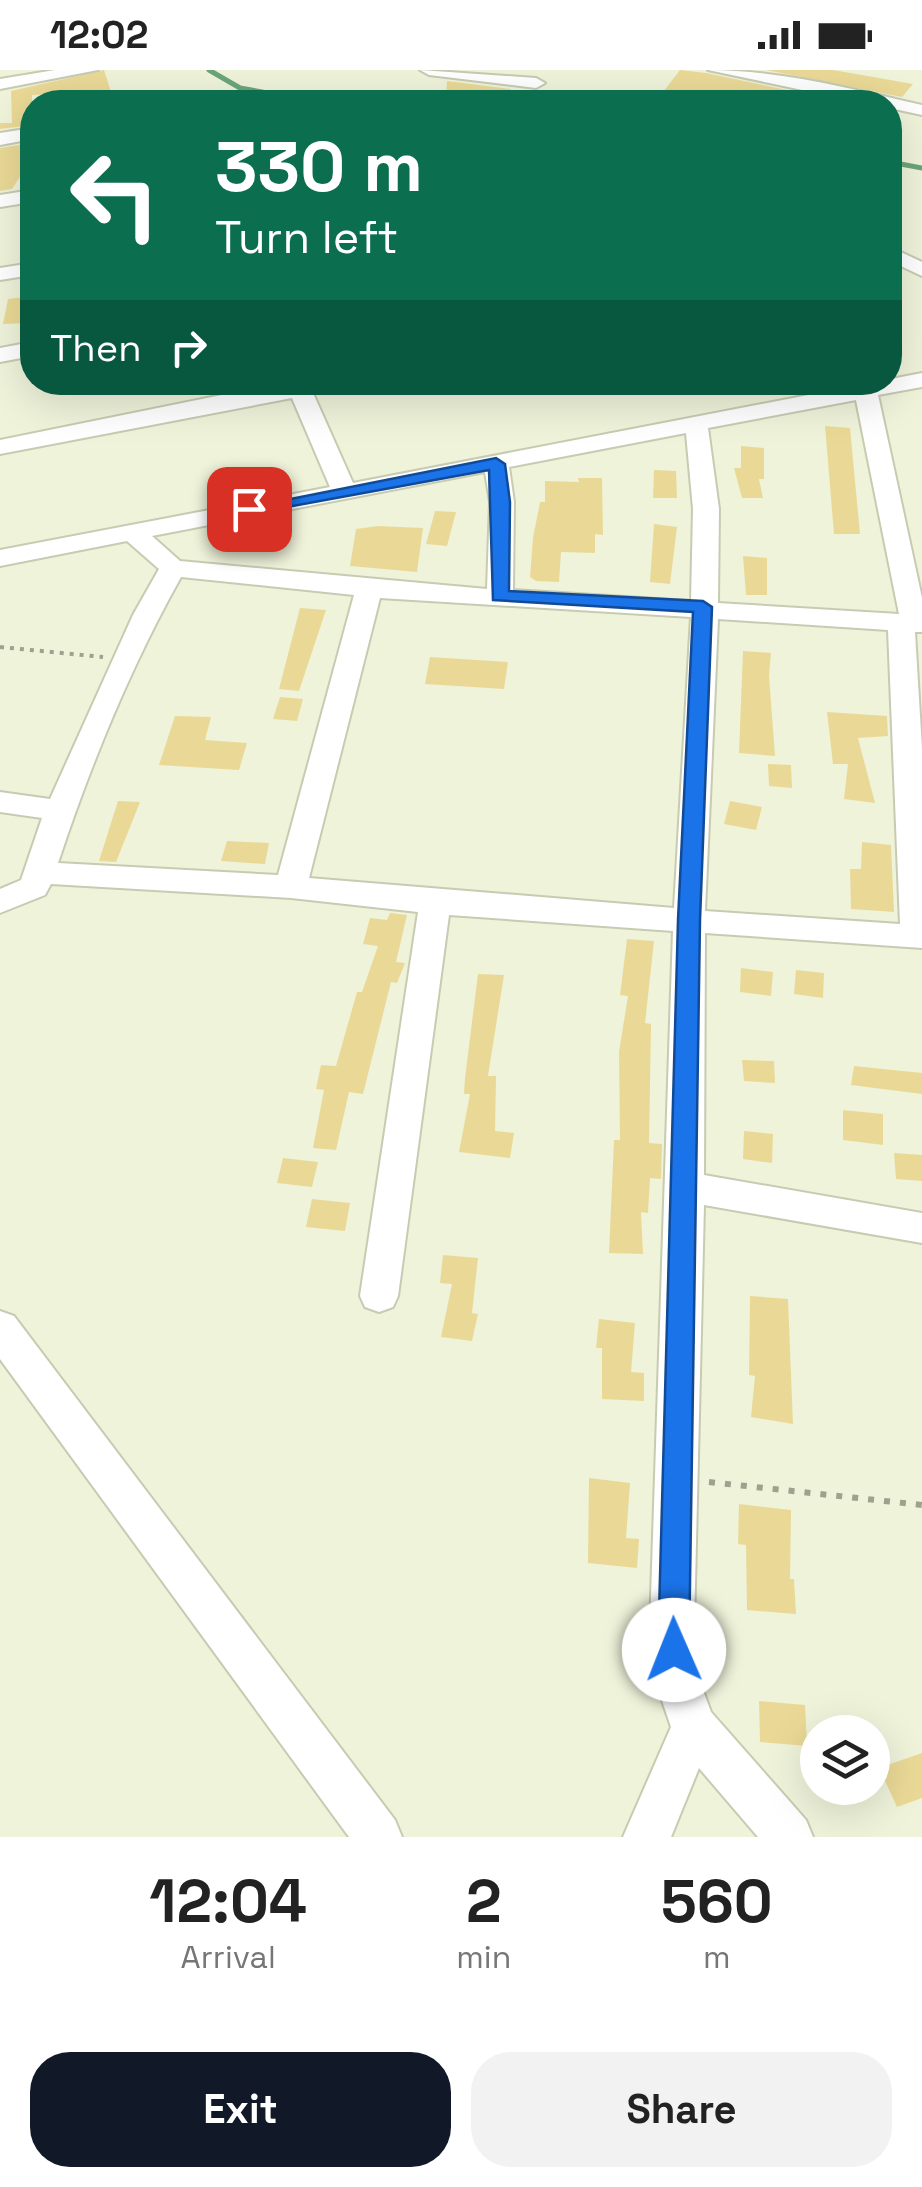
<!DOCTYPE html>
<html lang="en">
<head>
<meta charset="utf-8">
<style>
  body { margin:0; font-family:"Space Grotesk",sans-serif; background:#f2f2f2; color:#222; height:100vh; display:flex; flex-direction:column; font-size:38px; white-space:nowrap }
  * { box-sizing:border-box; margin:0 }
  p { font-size:32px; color:#767676 }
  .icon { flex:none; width:55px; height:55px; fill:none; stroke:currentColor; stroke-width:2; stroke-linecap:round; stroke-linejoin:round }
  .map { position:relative; height:1767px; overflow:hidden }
  .drawer { display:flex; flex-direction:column; background:#fff; flex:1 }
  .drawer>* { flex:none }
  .guide { position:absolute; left:20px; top:20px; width:882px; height:305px; border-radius:40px; box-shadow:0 10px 40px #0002; background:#0b6e4f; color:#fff; overflow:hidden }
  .tools { position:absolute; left:800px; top:1645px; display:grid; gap:20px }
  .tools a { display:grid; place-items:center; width:90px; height:90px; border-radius:50%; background:#fff; box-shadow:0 10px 40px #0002; font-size:50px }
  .pin { position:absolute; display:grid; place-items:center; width:85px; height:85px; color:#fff; margin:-42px; border-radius:20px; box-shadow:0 5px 15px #0006 }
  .me { position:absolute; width:110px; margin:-55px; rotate:359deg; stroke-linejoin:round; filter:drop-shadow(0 0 8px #0008) }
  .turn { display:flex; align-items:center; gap:35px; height:210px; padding:0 30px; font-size:45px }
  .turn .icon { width:130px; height:130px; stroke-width:2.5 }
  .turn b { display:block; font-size:70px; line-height:85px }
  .then { display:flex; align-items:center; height:95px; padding:0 30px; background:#0003; gap:20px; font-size:38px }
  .eta { display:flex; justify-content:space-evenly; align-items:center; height:170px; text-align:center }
  .eta b { font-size:60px; font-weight:800; line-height:70px }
  .cta { display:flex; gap:20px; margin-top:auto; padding:20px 30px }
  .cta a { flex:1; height:115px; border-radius:40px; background:#111827; color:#fff; font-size:40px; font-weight:800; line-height:115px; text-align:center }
  .cta a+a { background:#f2f2f2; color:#222 }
  .status { display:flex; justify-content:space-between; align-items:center; height:70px; padding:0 50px; background:#fff; direction:ltr }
  .status svg { height:28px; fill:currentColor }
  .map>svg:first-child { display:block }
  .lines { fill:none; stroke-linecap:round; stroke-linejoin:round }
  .stream { stroke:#6aa57a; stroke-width:5 }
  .building { fill:#ead996 }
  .minor-casing { stroke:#c7cbb2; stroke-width:4 }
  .path-far1 { stroke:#9ea18e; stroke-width:4; stroke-dasharray:4 6; stroke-linecap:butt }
  .path { stroke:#9ea18e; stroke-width:6; stroke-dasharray:6 10; stroke-linecap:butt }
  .minor { fill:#fff; fill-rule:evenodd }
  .route { fill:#1a73e8; stroke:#114b97; stroke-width:2.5 }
</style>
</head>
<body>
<div class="status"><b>12:02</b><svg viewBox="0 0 49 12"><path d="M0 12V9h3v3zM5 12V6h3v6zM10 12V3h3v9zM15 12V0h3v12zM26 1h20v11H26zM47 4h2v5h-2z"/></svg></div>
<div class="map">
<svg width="922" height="1767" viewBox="0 0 922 1767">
  <rect width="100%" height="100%" fill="#eff3da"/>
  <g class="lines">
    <path class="stream" d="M209,0L240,18L317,32
      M890,92L922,98"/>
  </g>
  <path class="building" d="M104,0L114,32H80V23L32,25V55L0,59V53H12L11,21Z
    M680,0L706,3L843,32H695L660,26Z
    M766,0H833L913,14L902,27Z
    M447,11L511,19L503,27L486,32L446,26Z
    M32,73V88L12,119L0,121V78Z
    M32,226L29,253L3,254L8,229Z
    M825,356L850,358L860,464H834Z
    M741,376L764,378V409H759L763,428H742L734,398H741Z
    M654,400L676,401L677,428H653Z
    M578,408H602L603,465L595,464V483L561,482L559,512L536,511L530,507L533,468L540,432H545V411L579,412Z
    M435,441L456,442L447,476L426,474Z
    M654,454L677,457L670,514L650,512Z
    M378,456L423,458L417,502L350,496L356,459Z
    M743,486L767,488V525H746Z
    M300,538L326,540L299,621L279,619Z
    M743,581L771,583L769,605L775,686L739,683Z
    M430,587L508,592L504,619L425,614Z
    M280,627L303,629L297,651L273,649Z
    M827,642L887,646L888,666L858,668L875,733L844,729L848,694H833Z
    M175,646L211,647L205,670L247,673L239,700L159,695Z
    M768,694L791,695L792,718L769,716Z
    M118,731L140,732L116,792L99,791Z
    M730,731L762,737L756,760L724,754Z
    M227,771L269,773L265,794L221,791Z
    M862,772L891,775L894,842L851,839L850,799H861Z
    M390,843L407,845L396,892L405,893L397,913L391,912L363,1024L349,1022L336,1080L313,1078L324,1020L316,1019L321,995L336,996L357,922H362L378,876L363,874L370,848L387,850Z
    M627,869L654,871L645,953L651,954L649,1073L662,1074L661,1109L650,1108L648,1143L641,1142L643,1184L609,1183L614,1070H620L619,982L628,926L620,925Z
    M741,898L773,902L771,926L740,922Z
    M796,900L824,903L823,928L794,924Z
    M478,904L504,905L488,1006H496L495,1061L514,1063L510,1088L459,1082L470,1024H464L465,1008Z
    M742,990L774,991L775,1013L744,1011Z
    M854,996L922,1003V1024L851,1015Z
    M843,1040L883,1044V1075L843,1070Z
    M744,1061L773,1064L772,1093L743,1089Z
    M894,1083L922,1085V1111L896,1109Z
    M283,1088L318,1092L312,1117L277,1113Z
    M312,1129L350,1133L345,1161L306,1157Z
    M443,1185L478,1188L472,1243L478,1244L472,1271L441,1267L452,1214L440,1213Z
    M750,1226L788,1229L793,1354L751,1347L755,1306L749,1305Z
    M599,1249L635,1253L631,1302L644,1303V1331L602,1329V1278H596Z
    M589,1408L630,1413L626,1468L639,1469L637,1498L588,1493Z
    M739,1434L791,1440L790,1509H794L796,1544L747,1540L746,1475L738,1474Z
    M759,1631L805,1635L807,1676L760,1672Z
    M922,1683V1728L897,1737L879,1698Z"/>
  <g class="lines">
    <g class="minor-casing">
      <path id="minor" d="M55,0H98L0,19V9Z
        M420,0L536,8L545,13L536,18L429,5Z
        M708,0C779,0 852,19 922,35V45L890,38V32H859Z
        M32,58V69L0,75V63Z
        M32,120V132L0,137V125Z
        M890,177L922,192V206L890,191Z
        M32,193V205L0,210V198Z
        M32,272V286L0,292V278Z
        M922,303V317L878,325L922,528V562H915L922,679V878L705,863L704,1105L922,1143V1173L704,1135L694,1557L697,1604L711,1642L806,1750L813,1767H758L699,1698L671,1767H623L671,1657L653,1604L650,1557L673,861L449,845L398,1226L393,1237L379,1242L365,1237L360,1226L418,842L291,828L51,814L45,825L0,843V819L21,810L42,748L0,742V722L50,729L133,545L159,499L127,471L0,496V480L330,417L292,328L0,384V370L286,312H348L313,323L353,413ZM856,330L899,544L718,533L719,439L708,358ZM686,363L693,439L691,531L513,520L514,432L509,397ZM485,402L490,432L487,519L180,491L152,466ZM181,507L354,525L278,805L58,793C90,696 131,596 181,507ZM380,528L691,547L674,838L309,808ZM718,549L888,560L900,854L705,841Z
        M0,1241L14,1246L395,1750L402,1767H349L0,1289Z"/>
    </g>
    <path class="path-far1" d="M0,577L103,587"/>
    <path class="path" d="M709,1412L922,1435"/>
    <use href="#minor" class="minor"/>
  </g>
  <path class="route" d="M496,388L505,394L510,432L509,521L703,531L712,537L700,850L689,1580L684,1591L674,1596L663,1591L658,1580L678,850L693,542L493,530L489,400L249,444L240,439Z"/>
</svg>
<div class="tools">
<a><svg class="icon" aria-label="layers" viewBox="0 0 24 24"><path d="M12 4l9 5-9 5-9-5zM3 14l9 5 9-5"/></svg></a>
</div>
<div class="pin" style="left:249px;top:439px;background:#d93025"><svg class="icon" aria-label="arrive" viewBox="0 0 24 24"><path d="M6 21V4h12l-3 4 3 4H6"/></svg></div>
<svg class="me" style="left:674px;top:1580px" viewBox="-20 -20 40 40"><circle r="19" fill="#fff"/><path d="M0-13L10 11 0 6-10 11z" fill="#1a73e8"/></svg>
<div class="guide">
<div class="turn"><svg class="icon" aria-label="left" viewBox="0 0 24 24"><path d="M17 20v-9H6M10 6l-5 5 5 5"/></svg><div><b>330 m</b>Turn left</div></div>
<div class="then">Then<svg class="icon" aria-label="right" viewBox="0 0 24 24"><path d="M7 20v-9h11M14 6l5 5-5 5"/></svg></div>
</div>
</div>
<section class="drawer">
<div class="eta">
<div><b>12:04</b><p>Arrival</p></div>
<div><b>2</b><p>min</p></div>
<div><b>560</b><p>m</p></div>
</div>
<div class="cta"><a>Exit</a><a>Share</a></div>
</section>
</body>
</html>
